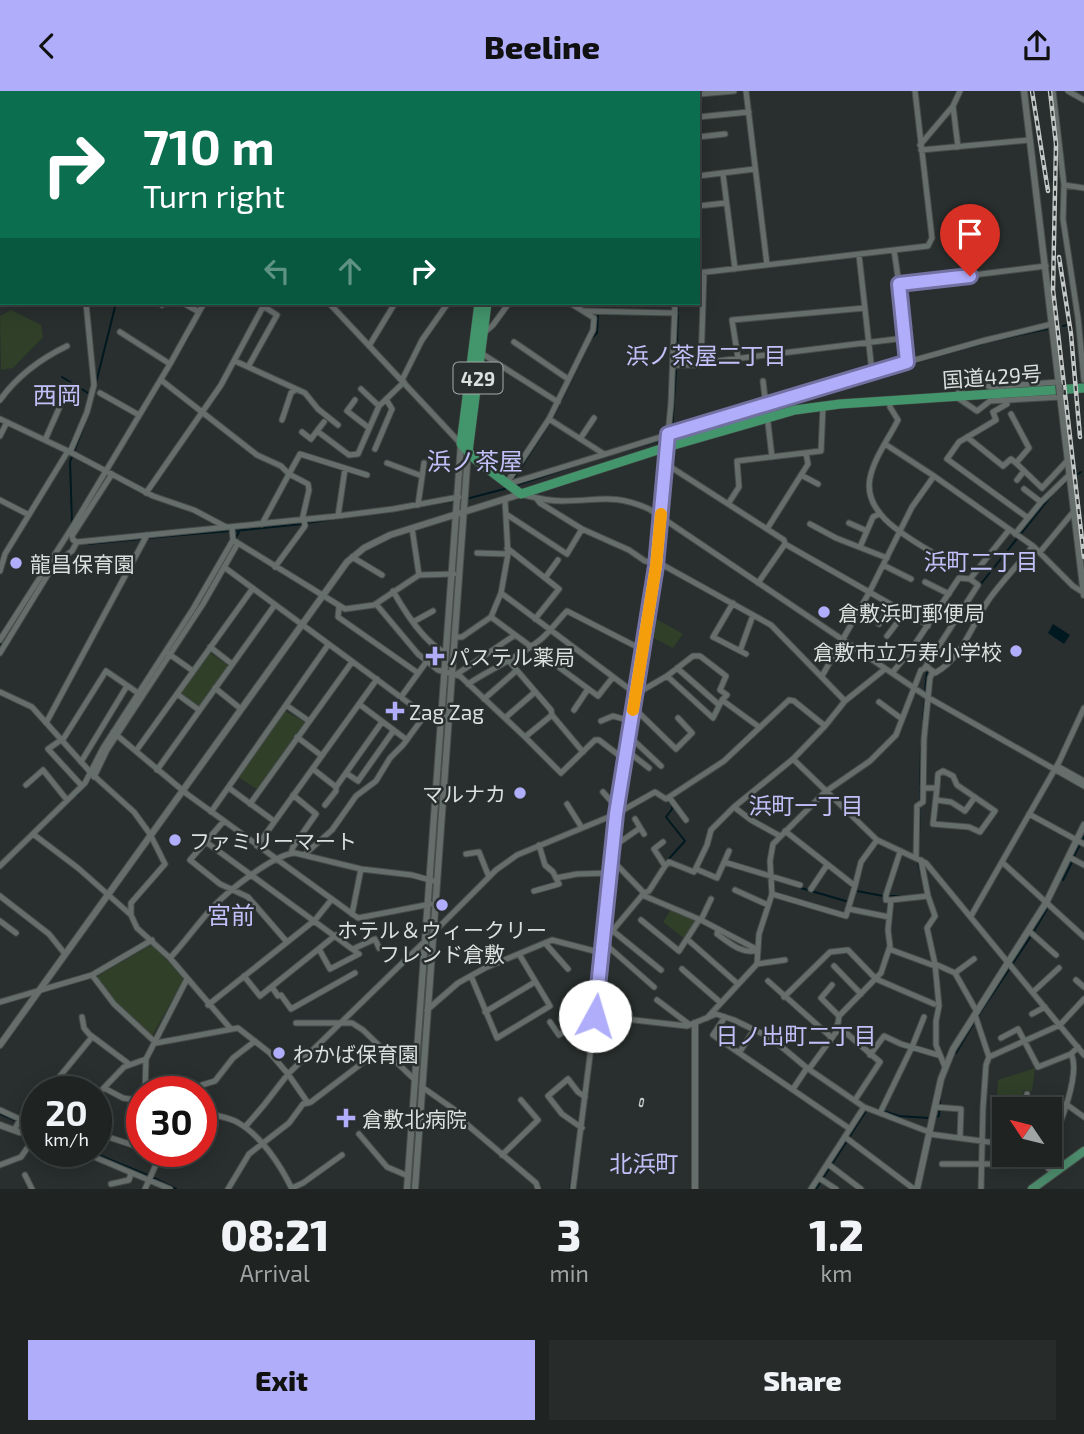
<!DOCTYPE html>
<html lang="en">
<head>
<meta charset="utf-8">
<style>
  body { margin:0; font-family:"Exo 2","Noto Sans JP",sans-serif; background:#272b2a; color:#f1f3f6; height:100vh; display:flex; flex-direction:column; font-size:26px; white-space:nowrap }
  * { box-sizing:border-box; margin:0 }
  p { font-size:23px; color:#a1a4a5 }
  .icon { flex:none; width:38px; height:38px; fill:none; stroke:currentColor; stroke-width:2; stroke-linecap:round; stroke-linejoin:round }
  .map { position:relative; height:1098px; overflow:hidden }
  .drawer { display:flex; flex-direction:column; background:#1f2322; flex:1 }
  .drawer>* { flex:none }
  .banner { position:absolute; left:0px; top:0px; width:700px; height:214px; box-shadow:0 4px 18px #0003,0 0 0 2px #3c4040; background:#0b6e4f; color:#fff; overflow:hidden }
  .needle { width:46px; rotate:305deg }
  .buttons { position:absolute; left:992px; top:1006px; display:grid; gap:14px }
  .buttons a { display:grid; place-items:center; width:70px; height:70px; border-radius:0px; background:#1f2322; box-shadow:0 4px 18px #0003,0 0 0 2px #3c4040; font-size:35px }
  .speed { position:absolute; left:21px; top:985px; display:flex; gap:14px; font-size:35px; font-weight:700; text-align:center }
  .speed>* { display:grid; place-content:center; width:91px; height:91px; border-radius:50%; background:#1f2322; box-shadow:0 4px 18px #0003,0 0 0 2px #3c4040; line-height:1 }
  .speed small { font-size:18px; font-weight:400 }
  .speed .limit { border:10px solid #d22; background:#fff; color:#111 }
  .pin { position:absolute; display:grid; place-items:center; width:60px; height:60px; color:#fff; margin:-72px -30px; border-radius:50% 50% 50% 0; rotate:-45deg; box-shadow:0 0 7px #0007 }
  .pin .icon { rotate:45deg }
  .me { position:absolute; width:77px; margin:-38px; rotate:6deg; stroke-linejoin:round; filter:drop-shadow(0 0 5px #0008) }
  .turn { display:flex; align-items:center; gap:24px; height:147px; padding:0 28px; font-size:32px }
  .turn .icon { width:91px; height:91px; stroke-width:2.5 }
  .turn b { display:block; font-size:49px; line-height:60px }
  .lanes { display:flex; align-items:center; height:66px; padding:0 28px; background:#0003; justify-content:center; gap:35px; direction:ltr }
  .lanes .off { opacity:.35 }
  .eta { display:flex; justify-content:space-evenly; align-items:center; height:119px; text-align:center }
  .eta b { font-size:42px; font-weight:800; line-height:49px }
  .primary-button { display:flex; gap:14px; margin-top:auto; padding:14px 28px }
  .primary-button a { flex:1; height:80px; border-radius:0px; background:#b0aefa; color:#111; font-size:28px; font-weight:800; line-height:80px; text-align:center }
  .primary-button a+a { background:#272b2a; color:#f1f3f6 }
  header { display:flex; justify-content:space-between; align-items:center; height:91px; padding:0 28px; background:#b0aefa; color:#111; font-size:32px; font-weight:800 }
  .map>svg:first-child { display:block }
  .green { fill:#2f3f28 }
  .water { fill:#001820 }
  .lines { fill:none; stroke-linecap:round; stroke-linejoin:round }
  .stream { stroke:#001820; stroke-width:2 }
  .minor-casing { stroke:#464c4a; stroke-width:7 }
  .tertiary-casing { stroke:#464c4a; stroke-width:8 }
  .secondary-casing { stroke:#464c4a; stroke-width:9 }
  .primary-casing { stroke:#464c4a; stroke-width:10 }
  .trunk-casing { stroke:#464c4a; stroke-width:10 }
  .minor { stroke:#666e6c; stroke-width:5 }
  .tertiary { stroke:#666e6c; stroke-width:6 }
  .secondary { stroke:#597d6c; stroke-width:7 }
  .primary { stroke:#4c8b6c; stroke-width:8 }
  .trunk { stroke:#43956c; stroke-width:9 }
  .rail-casing { stroke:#c4c8c7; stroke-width:4.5 }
  .rail { stroke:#292f2e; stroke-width:2; stroke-dasharray:5; stroke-linecap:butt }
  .tertiary-bridge-casing { stroke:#464c4a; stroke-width:8; stroke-linecap:butt }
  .tertiary-bridge { stroke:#666e6c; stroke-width:6 }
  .route-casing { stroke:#7271a2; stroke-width:18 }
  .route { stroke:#b0aefa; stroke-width:12 }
  .slow { stroke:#f59e0b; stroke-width:12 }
  .poi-dot { fill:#b0aefa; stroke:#292f2e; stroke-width:2.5 }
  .labels { text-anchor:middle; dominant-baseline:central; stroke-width:5; stroke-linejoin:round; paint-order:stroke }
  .shield { fill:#292f2e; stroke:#a6aaa9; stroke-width:2 }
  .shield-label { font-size:19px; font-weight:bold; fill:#dbdfde }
  .street-label { font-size:21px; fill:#dbdfde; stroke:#292f2e }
  .poi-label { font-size:21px; fill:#dbdfde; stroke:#292f2e; text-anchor:start }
  .neighbourhood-label { font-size:23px; fill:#c1c1fa; stroke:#292f2e }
  .quarter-label { font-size:24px; fill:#c1c1fa; stroke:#292f2e }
</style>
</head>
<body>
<header><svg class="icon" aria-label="back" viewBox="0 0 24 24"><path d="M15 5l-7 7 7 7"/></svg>Beeline<svg class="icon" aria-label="share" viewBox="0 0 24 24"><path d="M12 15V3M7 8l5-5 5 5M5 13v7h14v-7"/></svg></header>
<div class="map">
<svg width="1084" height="1098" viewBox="0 0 1084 1098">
  <rect width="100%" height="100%" fill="#292f2e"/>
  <path class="green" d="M11,219L41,234L43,246L13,277L1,279L0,225Z
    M651,525L683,543L673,557L648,544Z
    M210,562L228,574L198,616L180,603Z
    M285,620L305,631L257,698L238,686Z
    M672,817L697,829L685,848L663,831Z
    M151,854L182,884L183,890L152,945L115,911L96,886Z
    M1035,977L1032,1000L1023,999L1022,1018L996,1019L998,989Z"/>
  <path class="water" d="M1053,533L1070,544L1064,553L1048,542Z"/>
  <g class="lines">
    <path class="stream" d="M116,2L119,0
      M310,2L311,0
      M689,2L691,0
      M0,35L2,34
      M1063,235L1068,234
      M592,247L597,242L598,223
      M677,258L678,212
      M62,286L88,302
      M96,292L116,212
      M152,307L190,243
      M768,318C861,290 952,256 1048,238
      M672,339L676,280
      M671,346L763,319
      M620,361L665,348
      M1073,386L1081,381
      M513,389L552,328L588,255
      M517,394L575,375
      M1057,399L1066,391
      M466,408L508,397
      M72,431L70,371L84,335
      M307,432L454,410
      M234,440L302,433
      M147,447L229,440
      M88,453L141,448
      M216,483L240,439
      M980,494L1051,405
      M197,516L207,500
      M0,555L7,544
      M925,601L927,579
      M923,629L925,607
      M77,704L91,687
      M920,709L921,656
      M919,744L920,715
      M1074,765L1084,746
      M918,771L921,783
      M665,772L685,750L666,726L672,718V714
      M1063,789L1072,771
      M801,797L849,811
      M857,800L883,805
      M888,805H900
      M1034,840L1047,818
      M1013,872L1031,845
      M978,925L1010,877
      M588,958L597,877
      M956,962L975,930
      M884,1020L899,1025L929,1027
      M0,1023L37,1039
      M936,1026L939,1025L940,1010
      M89,1060L152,1086L176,1098
      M570,1098L574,1071
      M816,1098L866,1020"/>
    <g class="minor-casing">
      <path id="minor" d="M230,0V2
        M558,0L560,2
        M673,0V2
        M746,0L767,174
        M1053,0L1064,94L1063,128L1078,227L1084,289
        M1068,0L1084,9
        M100,2L112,0
        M122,2L123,0
        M130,2V0
        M182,2L183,0
        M307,2L308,0
        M686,2L687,0
        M700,3L734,0
        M0,8L2,10
        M953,15L958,56
        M698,26L749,21
        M0,40L2,39
        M698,46L725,43
        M920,54L953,15L960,0
        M921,59L1030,49
        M0,75H2
        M723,83L735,178
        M698,85L755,78
        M1064,94L1084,97
        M0,115L2,116
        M698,115L726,112
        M894,159L899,193L1046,175
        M859,164L872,281
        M698,182L928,155L932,147L915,0
        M899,193L907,271
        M183,212L199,221
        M329,212L461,353
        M162,214L164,212
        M584,220L675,222
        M120,241L170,273
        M484,242L493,234L509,212
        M514,251L568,288
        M369,255L395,212
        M481,262L558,311
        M738,267L732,229L865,217
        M235,270L305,302L318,318L338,334
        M701,272L704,181
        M673,274H700L701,272L905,247
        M248,276L277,224L263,215
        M161,289L257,364L281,375L289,383L262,433
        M402,289L422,249L448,212
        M763,290L772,366
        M1059,291L990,296L976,288L971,290L955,305L977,320L990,310L1061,306
        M361,298L379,315
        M100,302L139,324
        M0,309C18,284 40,268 67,255
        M355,309L347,320L369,337
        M890,309V316L898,329C889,347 874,367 870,387C862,426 914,449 941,467
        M1006,309L1007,313L993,321L996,329L959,351L947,368L1028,427
        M1011,323L1029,357L1016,372L1042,397L1068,369
        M0,328L70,361L153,405L194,419L226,436
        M549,328L604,363
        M282,329L291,302L296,298
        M324,331L317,340L349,364L358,363L379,315L404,291
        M302,341L311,348L317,340
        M0,345L7,331
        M967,346L1003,375L1011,368L1016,372
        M580,348L594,327
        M45,349L69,295
        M885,353L934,385
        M375,358L392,318L386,308
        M70,361L87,321L94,294L86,212
        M387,372L422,385
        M666,373L784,449L785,453L892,514L909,521L928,535
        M801,384L818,393
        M1017,389L1024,380
        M506,393L549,328L593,239L594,227L570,212
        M508,393L872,281L982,250L1052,233
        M1024,398L1041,411
        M146,402L221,294L265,212
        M524,404C536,407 549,410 562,410C598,410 614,402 649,418L929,607L1084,695
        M536,407L540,412L582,438L629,459L645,470L661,473L771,534L845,610
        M0,409L29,424
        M728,413L739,396L737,370L821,360L823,315
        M418,414L424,372
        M506,423L567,463L582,438
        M338,425L345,378
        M302,429L309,399L308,393L289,383L300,363L367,384
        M849,432L867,440
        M810,433L836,447L887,467
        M232,437L233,449L345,518L374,514L419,484L454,483
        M412,437L419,484
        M767,438L808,373L806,362
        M1015,443L1041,411L1070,383
        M77,451L338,425L393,418L459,406
        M860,456L873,426L879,423
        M507,457L559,498L535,528
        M1040,461L1074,420
        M477,462L508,463
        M352,466L382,484
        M883,474L911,488
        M224,476L425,624L448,626
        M275,476L305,435L304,429
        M0,480L5,463L68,360
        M545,487L558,469
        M925,491L949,503
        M758,492L785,453
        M393,500C405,521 424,552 446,562
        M501,502L636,603L667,585L693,565H700L726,585L720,599L727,604L722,609
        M733,512L713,546L746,563
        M376,513L418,563L438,579L460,585L525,646L561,682L595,649H599L625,669
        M339,516L338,526L418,582
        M491,526L598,605L613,586
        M413,531L433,520
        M879,533L892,514
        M887,545L906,520
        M454,546H462L491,526L501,502L508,463L505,409
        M0,549L73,435L170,273L204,212
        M210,556L232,573
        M740,560L753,524
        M0,562L55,472L72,460L77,451L73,449L72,445L112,383
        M169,563L193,580
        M509,570L551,619L552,624L525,646
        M926,575L935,582C964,566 972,532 990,507C1003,489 1019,473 1033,455
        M677,577L718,613
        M892,582L911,559L959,487L970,488L1009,439
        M457,583L515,544
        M667,585L713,627L722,609L759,636
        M822,585L870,500L912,416L934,385L1033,455L1073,495L1084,502
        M468,593C492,577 518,567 540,549C550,541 558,529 567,520L643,559
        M215,597L241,618
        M0,601L32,616L92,683L134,721L150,743L165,773L131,812V824L137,837L170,867L230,937
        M177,603L199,619
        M401,606L427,570
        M484,608L516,580
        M879,611L902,628
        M359,613L407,649
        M286,614L309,630
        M634,617L676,658L692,642L678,627
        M574,619L588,598
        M552,624L583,661
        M505,627L535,601
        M601,630L613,625L631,630
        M46,632L147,444
        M113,641L187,703L358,827L431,813
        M629,645L661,675
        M297,646L322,665
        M61,649L48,658L82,695
        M62,650L106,580L138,602
        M626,659L649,677
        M136,660L253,497
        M793,668L877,749L926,772L1084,964
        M81,671L127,595
        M1059,676L1084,690
        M313,678L336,696L382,631
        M157,679L274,515
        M346,682L358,690L394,639
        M94,686L107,659L203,513L238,452
        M26,694L43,679L67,709
        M229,697L274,730
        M923,697H937L938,683L943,680L953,685L957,694L995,720L980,741L969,736L933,733L937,697
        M603,701L617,717
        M669,706L686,729
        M936,709L951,711L965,720L975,706
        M250,713L352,571
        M567,713L582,737
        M325,714L336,700V696
        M734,716L751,729L780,745
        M211,721L328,554
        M1029,723L1084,753
        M635,728L644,743
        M223,731L190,769L220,793L248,806L287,851
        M33,743L78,777L131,824
        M206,751L359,863L330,878L319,858
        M257,755L377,588
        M613,756L640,737
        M291,762L293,756L316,723L293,704
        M466,763L479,761L489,786
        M304,764L332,739L356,705L376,690L390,667L403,654L425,624
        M1069,766L1084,774
        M916,767L917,715L923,711L924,648L930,587L933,580
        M612,769L644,802L603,851L654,896
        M921,769L928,805L935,825L927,837L935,873L939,915L936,930V954L945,976
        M724,771L800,794
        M1002,771L1084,846
        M0,775L85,692L103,657L193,518L233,449
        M665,775L669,771L694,781L707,754L711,739L734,716L793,668L825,635L845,610L885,578
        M696,778L717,787L729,760
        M556,787L577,783L611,782
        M855,795L861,771L877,749
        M811,798L827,774
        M735,799L768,814
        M534,800L559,793L553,781L545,774L539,754
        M644,802L649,800L665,775L654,758L663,751
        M772,803L846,825L855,795L785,740
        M642,804L701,829L758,859
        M0,805L49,843L65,863
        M891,809H886V804L900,761
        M849,818L889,826
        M352,823L361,778
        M971,825L1059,671L1084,617
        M641,829L679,860L699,829
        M701,829L711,808
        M0,830L16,842
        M718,838L717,843C730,852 742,864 758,859
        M613,840L661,879
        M1029,840L1056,864
        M433,842L496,779L517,764L616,723L655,701L666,708L724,670L789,609L794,610L825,635
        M687,848L738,893
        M545,852L568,878
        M353,858L375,848L379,857
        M889,858L935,875
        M170,867C185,851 198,832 213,816C228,800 274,763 295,762L361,778L412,784L437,791
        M757,873L785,869
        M935,873L955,882L977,921
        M834,875L861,903
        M682,878L721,912
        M955,882L974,868
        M92,884L114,913L156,952L238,937L270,962L288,983L426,849
        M244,885L260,905L336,844
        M471,885L497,947L550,915L519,863
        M1076,889L1084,896
        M768,890L832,947
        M832,894L821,907L839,925
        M272,896L278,905L281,904L291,918L355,882
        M1033,901L1059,877
        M784,906L830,861L848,859L876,888L934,913
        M657,909L690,934
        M0,911L92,884L152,849
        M208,914L315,829L332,808
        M427,919L458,892L485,877L552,849L602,862
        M485,921L535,891
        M1032,923L1045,916
        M975,924L989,966L986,974L983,1017L981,1098
        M82,926L84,937L89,943L129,973
        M725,926L713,944L850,1038
        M707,927L757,873L759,843L772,803L770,770L773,753L825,701L870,670L896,644L921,579L924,578L978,494L970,488
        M550,931L559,944L590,924L687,935L716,923L734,929L771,947L807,977L864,1016L929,1041
        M296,932H352L363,939L415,989
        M837,934L880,971L855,1009
        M1001,947L1018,938L1038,976L1071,963L1078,956
        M739,962L754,939
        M870,964L884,945L901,953L938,964
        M989,966L1060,934L1084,908
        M809,978L837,940L839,925L881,882L890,855L888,839L891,809L928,805
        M422,996L455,1019L457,1025L536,1092L538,1098
        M104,997L123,1007L142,1010
        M793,998L807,977
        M47,1001L92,946
        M145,1001L146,968L187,888
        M198,1001L202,994L215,990L233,967L255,950
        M96,1005L124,976L146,968
        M1066,1013L1084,1026
        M935,1016L961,1018L960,1047
        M1025,1018L1027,1003
        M0,1019L37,1036
        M201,1019C212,1025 226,1025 237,1031C261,1044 281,1075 292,1098
        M880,1022L912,956L924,926
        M245,1036L264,1014L288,983L308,1012
        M582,1037L562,1023L548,1005L568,988L578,1001L585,1006
        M14,1039L30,1012L37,1007
        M96,1039L108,1046L142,1057
        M359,1043L387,1076L408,1085
        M929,1043L1004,1053
        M845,1046L914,1098
        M1050,1054C1060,1035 1081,982 1071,963
        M80,1060L170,1098
        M502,1064L538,1029L521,1009
        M1037,1064L1053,1083
        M828,1073L861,1098
        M942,1073H1017L1022,1064
        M0,1074L21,1066L37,1043
        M25,1084L32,1098
        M819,1087L836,1098
        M111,1093L129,1089L131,1082
        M292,1097L303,1092L342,1064
        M145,1098L162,1060
        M228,1098L249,1063L289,1032L303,1013L311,1011L382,957
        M573,1098L595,925L616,723L656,472L671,312L675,212
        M811,1098L864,1016"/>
    </g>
    <g class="tertiary-casing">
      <path id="tertiary" d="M1024,0L1059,294
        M1060,304L1084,504
        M695,932V1098
        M0,954L347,471L364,457L390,444L521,403
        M0,1034L19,1041L37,1043
        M407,1098L461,353
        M415,1098L468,361
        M917,1098L941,988L953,958L1047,810L1084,734"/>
    </g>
    <g class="secondary-casing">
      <path id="secondary" d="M1,0L11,2"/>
    </g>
    <g class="primary-casing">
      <path id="primary" d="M1032,1098L1084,1060"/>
    </g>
    <g class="trunk-casing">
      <path id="trunk" d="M506,2V0
        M514,2V0
        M479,212L461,353L476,369L521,403L667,356L795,319L840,313L1084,297
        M468,361L487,212"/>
    </g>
    <use href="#minor" class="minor"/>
    <use href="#tertiary" class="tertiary"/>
    <use href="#secondary" class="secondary"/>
    <use href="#primary" class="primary"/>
    <use href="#trunk" class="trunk"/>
    <g class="rail-casing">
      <path id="rail" d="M1032,0L1048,100
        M1050,0L1056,53L1053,199L1084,466
        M1059,166L1071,243L1080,346
        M641,1014L642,1009"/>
    </g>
    <use href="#rail" class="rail"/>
    <g class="tertiary-bridge-casing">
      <path id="tertiary-bridge" d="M1059,294L1060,304"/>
    </g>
    <use href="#tertiary-bridge" class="tertiary-bridge"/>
  </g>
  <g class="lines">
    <g class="route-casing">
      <path id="route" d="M595,925L616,723L656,475L668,343L907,271L899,193L970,185"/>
    </g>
    <use href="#route" class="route"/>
    <path class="slow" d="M633,619L656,475L661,423"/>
  </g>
  <g class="poi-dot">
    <circle cx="16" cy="472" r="7"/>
    <circle cx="824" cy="521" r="7"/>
    <circle cx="1016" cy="560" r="7"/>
    <path d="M431.5 554.5h7v7h7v7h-7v7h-7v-7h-7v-7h7z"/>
    <path d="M391.5 609.5h7v7h7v7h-7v7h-7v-7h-7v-7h7z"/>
    <circle cx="520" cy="702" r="7"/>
    <circle cx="175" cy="749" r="7"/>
    <circle cx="442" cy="814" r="7"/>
    <circle cx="279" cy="962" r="7"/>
    <path d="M342.5 1016.5h7v7h7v7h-7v7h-7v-7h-7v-7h7z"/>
  </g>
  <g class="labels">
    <rect class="shield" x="453.5" y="271.5" width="49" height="31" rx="5"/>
    <g class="shield-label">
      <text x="478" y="287">429</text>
    </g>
    <g class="street-label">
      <text transform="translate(992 285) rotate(-4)">国道429号</text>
    </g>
    <g class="poi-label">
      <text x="30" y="472">龍昌保育園</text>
      <text x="838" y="521">倉敷浜町郵便局</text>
      <text x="1002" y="560" text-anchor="end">倉敷市立万寿小学校</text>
      <text x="449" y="565">パステル薬局</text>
      <text x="409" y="620">Zag Zag</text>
      <text x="506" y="702" text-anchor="end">マルナカ</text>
      <text x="189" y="749">ファミリーマート</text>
      <text x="442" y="838" text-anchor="middle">ホテル＆ウィークリー<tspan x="442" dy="24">フレンド倉敷</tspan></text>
      <text x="293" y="962">わかば保育園</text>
      <text x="362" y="1027">倉敷北病院</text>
    </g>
    <g class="neighbourhood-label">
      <text x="706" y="264">浜ノ茶屋二丁目</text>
      <text x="981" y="470">浜町二丁目</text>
      <text x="806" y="714">浜町一丁目</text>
      <text x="796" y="944">日ノ出町二丁目</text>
      <text x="644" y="1072">北浜町</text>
    </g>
    <g class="quarter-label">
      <text x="57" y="303">西岡</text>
      <text x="475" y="369">浜ノ茶屋</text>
      <text x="231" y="823">宮前</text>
    </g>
  </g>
</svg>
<div class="buttons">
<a><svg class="needle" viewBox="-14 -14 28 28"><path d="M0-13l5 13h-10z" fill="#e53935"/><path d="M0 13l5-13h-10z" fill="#a1a4a5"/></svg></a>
</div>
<div class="speed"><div>20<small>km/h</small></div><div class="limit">30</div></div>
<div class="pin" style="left:970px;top:185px;background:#d93025"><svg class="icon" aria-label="arrive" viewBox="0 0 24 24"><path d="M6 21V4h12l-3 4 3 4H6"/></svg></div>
<svg class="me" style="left:595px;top:925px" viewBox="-20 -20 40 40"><circle r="19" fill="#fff"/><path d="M0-13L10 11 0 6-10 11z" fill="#b0aefa"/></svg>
<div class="banner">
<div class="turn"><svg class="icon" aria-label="right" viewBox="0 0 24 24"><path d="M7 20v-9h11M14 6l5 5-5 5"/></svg><div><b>710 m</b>Turn right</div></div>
<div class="lanes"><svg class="icon off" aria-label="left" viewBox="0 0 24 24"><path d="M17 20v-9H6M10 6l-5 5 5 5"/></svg><svg class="icon off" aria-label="ahead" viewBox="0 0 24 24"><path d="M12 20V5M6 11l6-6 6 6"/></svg><svg class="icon" aria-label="right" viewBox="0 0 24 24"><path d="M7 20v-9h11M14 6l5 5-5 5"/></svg></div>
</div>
</div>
<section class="drawer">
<div class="eta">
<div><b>08:21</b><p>Arrival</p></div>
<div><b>3</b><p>min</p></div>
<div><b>1.2</b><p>km</p></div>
</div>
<div class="primary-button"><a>Exit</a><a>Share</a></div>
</section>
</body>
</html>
